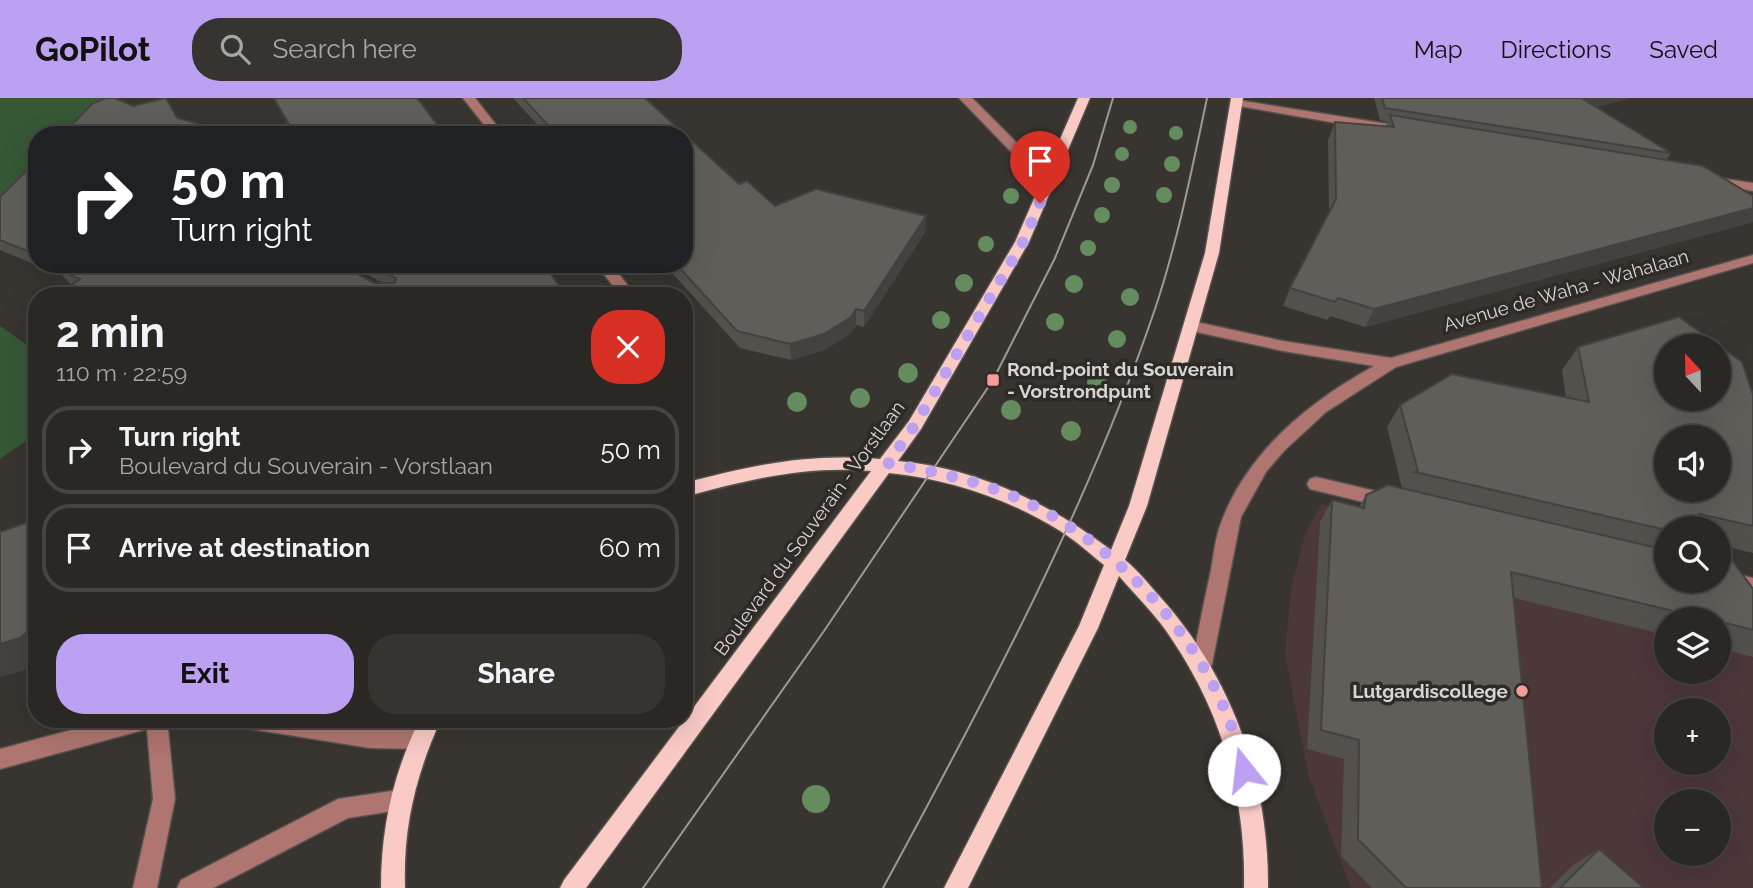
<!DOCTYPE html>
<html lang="en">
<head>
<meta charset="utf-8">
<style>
  body { margin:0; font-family:Raleway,sans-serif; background:#363431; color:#f1f3f6; height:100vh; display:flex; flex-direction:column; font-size:26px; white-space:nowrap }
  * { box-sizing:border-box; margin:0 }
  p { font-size:23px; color:#a5a6a6 }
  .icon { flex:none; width:38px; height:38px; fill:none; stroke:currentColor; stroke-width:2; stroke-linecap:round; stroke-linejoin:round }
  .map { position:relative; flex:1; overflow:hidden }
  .side { position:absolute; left:28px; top:189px; width:665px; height:441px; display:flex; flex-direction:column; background:#2a2824; border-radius:28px; box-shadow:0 7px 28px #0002,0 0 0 2px #464441 }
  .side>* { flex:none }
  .top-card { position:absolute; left:28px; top:28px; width:665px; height:147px; border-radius:28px; box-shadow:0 7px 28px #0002,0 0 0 2px #464441; background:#202124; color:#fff; overflow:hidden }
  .needle { width:46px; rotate:338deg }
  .tools { position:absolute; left:1654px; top:236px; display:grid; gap:14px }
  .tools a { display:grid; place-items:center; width:77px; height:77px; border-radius:50%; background:#2a2824; box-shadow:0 7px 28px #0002,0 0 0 2px #464441; font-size:35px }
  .pin { position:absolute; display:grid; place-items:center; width:60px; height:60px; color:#fff; margin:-72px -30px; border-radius:50% 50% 50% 0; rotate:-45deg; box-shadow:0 0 7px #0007 }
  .pin .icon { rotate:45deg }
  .me { position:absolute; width:77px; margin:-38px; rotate:344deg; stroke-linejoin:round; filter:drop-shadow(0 0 5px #0008) }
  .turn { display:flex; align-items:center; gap:24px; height:147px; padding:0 28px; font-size:32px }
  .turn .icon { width:91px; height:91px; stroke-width:2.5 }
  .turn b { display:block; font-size:49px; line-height:60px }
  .round { display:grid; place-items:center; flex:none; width:74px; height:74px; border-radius:28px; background:#363431 }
  .head { display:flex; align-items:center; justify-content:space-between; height:119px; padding:0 28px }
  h1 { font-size:42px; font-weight:700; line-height:52px }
  .primary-button { display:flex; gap:14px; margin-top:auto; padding:14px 28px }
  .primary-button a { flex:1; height:80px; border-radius:28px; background:#bca0f2; color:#111; font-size:28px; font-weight:700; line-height:80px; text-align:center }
  .primary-button a+a { background:#363431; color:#f1f3f6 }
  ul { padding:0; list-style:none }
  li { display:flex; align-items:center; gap:21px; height:88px; margin:0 14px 10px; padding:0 14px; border:4px solid #464441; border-radius:28px }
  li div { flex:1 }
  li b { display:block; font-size:26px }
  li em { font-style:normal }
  header { display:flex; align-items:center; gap:42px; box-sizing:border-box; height:98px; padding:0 35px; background:#bca0f2; color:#111 }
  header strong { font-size:33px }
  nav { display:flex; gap:38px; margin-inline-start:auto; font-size:24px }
  .search { width:490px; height:63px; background:#363431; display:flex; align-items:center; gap:18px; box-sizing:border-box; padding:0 24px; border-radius:28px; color:#a5a6a6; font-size:26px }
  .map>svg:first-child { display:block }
  .education { fill:#4c3739; fill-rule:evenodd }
  .green { fill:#365835 }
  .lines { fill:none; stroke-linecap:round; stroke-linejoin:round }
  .minor-casing { stroke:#55524d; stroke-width:3 }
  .major-casing { stroke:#55524d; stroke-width:3 }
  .minor { fill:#af7570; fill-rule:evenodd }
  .major { fill:#facac5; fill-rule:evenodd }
  .tram { stroke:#9c9a96; stroke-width:2 }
  .tree { fill:#658c5f }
  .wall { fill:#53514c; fill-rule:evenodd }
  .shaded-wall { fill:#43423e }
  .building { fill:#605e58; stroke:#43423e; stroke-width:2; fill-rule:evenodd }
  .route { stroke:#bca0f2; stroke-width:12; stroke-dasharray:0 21.6 }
  .poi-dot { fill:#f59b98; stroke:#2e2b26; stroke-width:2.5 }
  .labels { text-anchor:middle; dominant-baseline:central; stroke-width:7; stroke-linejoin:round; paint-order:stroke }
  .street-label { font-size:19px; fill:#d7d5d2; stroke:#2e2b26 }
  .poi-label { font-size:19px; font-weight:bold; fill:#d7d5d2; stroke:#2e2b26; text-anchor:start }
</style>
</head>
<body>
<header>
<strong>GoPilot</strong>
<div class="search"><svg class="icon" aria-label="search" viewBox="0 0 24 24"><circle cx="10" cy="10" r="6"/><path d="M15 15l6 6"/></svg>Search here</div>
<nav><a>Map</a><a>Directions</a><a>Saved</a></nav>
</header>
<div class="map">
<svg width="1753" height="790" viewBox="0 0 1753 790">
  <rect width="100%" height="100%" fill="#383530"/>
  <path class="education" d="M1321,406L1753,509V790H1351L1309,679L1285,557L1291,490L1305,436ZM1666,522H1718V574H1666ZM1666,612H1718V665H1666ZM1666,704H1718V756H1666Z"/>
  <path class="green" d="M0,0H112L82,37H37V84L0,120Z
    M0,228L37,254V335L0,361Z"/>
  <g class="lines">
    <g class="minor-casing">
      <path id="minor" d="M463,0H475L504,37H492Z
        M959,0H972L1054,82V88H1044Z
        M1237,2L1394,27L1400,31L1394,35L1233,7L1231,5Z
        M1712,79L1753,85V93L1707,86V80Z
        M1753,157V165L1396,269L1326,314L1284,353L1266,374L1241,419L1212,566L1209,572L1202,575L1195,572L1192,566C1198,534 1204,503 1211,472C1214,456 1215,440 1221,425C1247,354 1310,303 1374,268L1283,253L1192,233L1187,231L1185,228L1187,225L1192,223L1283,243L1391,260Z
        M596,166H611L636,198H621Z
        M1316,379L1388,396L1394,398L1397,403L1394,408L1388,410L1310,391L1307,386L1310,381Z
        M1718,472L1753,480V496L1711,485L1710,483H1718Z
        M112,621H167L175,701L157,790H133L153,701L147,631L0,671V651Z
        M241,621H313L370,630L421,631L429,634L432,641L429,648L421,651L370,650L251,631L244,628Z
        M398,692L406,695L409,703L406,711L348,720L213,790H177L181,782L338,701Z"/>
    </g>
    <g class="major-casing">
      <path id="major" d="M1078,0H1090L1029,144L921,331L898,363C976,370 1049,405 1111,452L1129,408L1205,155L1231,0H1243L1219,155L1147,408L1125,462C1139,473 1150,488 1162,501C1233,581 1269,684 1268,790H1244C1246,699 1222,615 1171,540C1157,518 1136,498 1119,478L1098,530L968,790H944L1079,528L1104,467C1089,455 1074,441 1057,431C1006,400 948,381 889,375L586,790H560L564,782L871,373C805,367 747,382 684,399V385C754,367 807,355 880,361L909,323L1015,144Z
        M420,621H441C416,677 403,728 405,790H381C381,730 393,675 420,621Z"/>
    </g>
    <use href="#minor" class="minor"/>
    <use href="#major" class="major"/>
    <path class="tram" d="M643,790L824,533L993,282L1055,160L1093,67L1113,0
      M883,790C985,602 1086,414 1155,211C1178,142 1192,71 1207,0"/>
  </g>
  <g class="tree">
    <circle cx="1130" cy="29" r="7"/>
    <circle cx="1176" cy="35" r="7"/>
    <circle cx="1122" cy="56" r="7"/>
    <circle cx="1172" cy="66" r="8"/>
    <circle cx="1112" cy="87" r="8"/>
    <circle cx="1164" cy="97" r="8"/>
    <circle cx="1011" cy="98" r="8"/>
    <circle cx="1102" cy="117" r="8"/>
    <circle cx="986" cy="146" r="8"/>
    <circle cx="1088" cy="150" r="8"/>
    <circle cx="964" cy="185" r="9"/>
    <circle cx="1074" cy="186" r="9"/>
    <circle cx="1130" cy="199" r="9"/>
    <circle cx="941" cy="222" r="9"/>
    <circle cx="1055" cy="224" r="9"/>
    <circle cx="1117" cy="241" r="9"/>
    <circle cx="908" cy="275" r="10"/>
    <circle cx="1097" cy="284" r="10"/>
    <circle cx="860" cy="300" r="10"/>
    <circle cx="797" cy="304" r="10"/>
    <circle cx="1011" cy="312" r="10"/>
    <circle cx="1071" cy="333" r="10"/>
    <circle cx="816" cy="701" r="14"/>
  </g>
  <path class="wall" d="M273,0H417L445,37H294Z
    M513,0H645L739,86L775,108L925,134L864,229L856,227L851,235L825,252L791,262L740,250L664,166H684V37H547Z
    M1374,0H1631L1596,9L1671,55L1666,62L1753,124L1365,229L1330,218L1327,222L1283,208L1290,190L1329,115L1328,42L1335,24L1386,28L1388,24L1380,22Z
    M37,62V166H288L308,175L374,185H383L353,169L352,166H543L563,193L565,198H69L64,192L71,187L63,178L0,152V99Z
    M1578,249L1753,297V455L1723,448L1753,491V559L1718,550V522H1666V537L1514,500L1542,790H1372L1341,758L1344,661L1307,651L1320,424L1332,402L1359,409L1366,397L1402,390L1387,329L1400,307L1566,300L1562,272ZM1666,430H1718V483H1666Z
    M1599,751L1644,790H1550L1573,767Z"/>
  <path class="shaded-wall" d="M1589,0H1631L1576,14L1583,1Z
    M1753,110V124L1365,229L1374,211Z
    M926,118L925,134L864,229V213Z
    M563,193L565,198H555Z
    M856,211V227L851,235L825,252L791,262L790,246Z
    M37,526V569L0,579V546Z"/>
  <path class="building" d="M106,0H115L133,8L166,0L177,20L241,37H62L93,5Z
    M274,0H417L445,37H345L342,32L336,37H295Z
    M523,0H645L739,86L747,83L775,108L816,91L926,118L864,213L856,211L851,219L824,236L790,246L737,233L676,166H684V37H557Z
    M1382,0H1589L1583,1L1671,55L1385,10Z
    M1390,17L1703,68L1753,98V110L1374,211L1338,200L1335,204L1290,190L1336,101L1335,24L1394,29Z
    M37,62V157L0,142V99Z
    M61,166H288L308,175L323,166H339L374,185H395L396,180L370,166H543L563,193L555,198H81L64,192L80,181L59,172L65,168Z
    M1679,219L1742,264L1753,297V428L1700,416L1710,430H1666V432L1415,374L1418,373L1400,307L1452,276L1589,304L1578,249ZM1666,248H1718V301H1666ZM1666,340H1718V392H1666Z
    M1388,387L1666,452V483H1718V443L1753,491V532L1718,523V522H1711L1511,474L1542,790H1406L1358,741L1359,642L1321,632L1332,402L1364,410L1366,397Z
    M28,424H37V526L20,540L0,546V434Z
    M1599,751L1644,790H1560Z"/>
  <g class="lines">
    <path class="route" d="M1040,105L1023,144L915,327L888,365C935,374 982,383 1026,404C1129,453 1220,559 1244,672"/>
  </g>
  <g class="poi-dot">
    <rect x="986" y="275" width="14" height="14" rx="3.5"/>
    <circle cx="1522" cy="593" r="7"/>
  </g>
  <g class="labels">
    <g class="street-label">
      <text transform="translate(1566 192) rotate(-16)">Avenue de Waha - Wahalaan</text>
      <text transform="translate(809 430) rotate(-54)">Boulevard du Souverain - Vorstlaan</text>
    </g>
    <g class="poi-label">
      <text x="1007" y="271">Rond-point du Souverain<tspan x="1007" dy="22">- Vorstrondpunt</tspan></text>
      <text x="1508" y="593" text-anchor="end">Lutgardiscollege</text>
    </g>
  </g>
</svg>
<div class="tools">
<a><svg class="needle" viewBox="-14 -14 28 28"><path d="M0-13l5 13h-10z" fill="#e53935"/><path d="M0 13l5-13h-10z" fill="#a5a6a6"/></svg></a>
<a><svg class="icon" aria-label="sound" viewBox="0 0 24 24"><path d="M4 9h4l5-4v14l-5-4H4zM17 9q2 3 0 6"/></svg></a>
<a><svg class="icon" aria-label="search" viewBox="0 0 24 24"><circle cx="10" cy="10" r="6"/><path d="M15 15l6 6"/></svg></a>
<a><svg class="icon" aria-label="layers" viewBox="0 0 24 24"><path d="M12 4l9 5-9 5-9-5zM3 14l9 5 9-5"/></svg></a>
<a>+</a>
<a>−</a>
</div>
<div class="pin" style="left:1040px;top:105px;background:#d93025"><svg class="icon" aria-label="arrive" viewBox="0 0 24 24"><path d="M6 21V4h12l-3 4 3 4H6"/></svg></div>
<svg class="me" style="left:1244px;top:672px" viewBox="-20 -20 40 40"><circle r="19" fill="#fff"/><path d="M0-13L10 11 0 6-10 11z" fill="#bca0f2"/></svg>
<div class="top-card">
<div class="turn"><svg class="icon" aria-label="right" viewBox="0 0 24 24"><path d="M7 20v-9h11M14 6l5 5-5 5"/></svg><div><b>50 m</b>Turn right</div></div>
</div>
<section class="side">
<div class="head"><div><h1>2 min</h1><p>110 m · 22:59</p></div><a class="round" style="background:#d93025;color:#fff"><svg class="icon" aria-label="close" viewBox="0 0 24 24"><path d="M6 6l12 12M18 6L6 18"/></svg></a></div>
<ul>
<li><svg class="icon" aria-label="right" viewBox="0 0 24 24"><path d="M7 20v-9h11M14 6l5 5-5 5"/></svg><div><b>Turn right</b><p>Boulevard du Souverain - Vorstlaan</p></div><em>50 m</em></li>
<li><svg class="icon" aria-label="arrive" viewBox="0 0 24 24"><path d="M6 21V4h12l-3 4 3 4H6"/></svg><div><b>Arrive at destination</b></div><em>60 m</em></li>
</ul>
<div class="primary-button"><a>Exit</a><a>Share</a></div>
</section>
</div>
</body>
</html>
